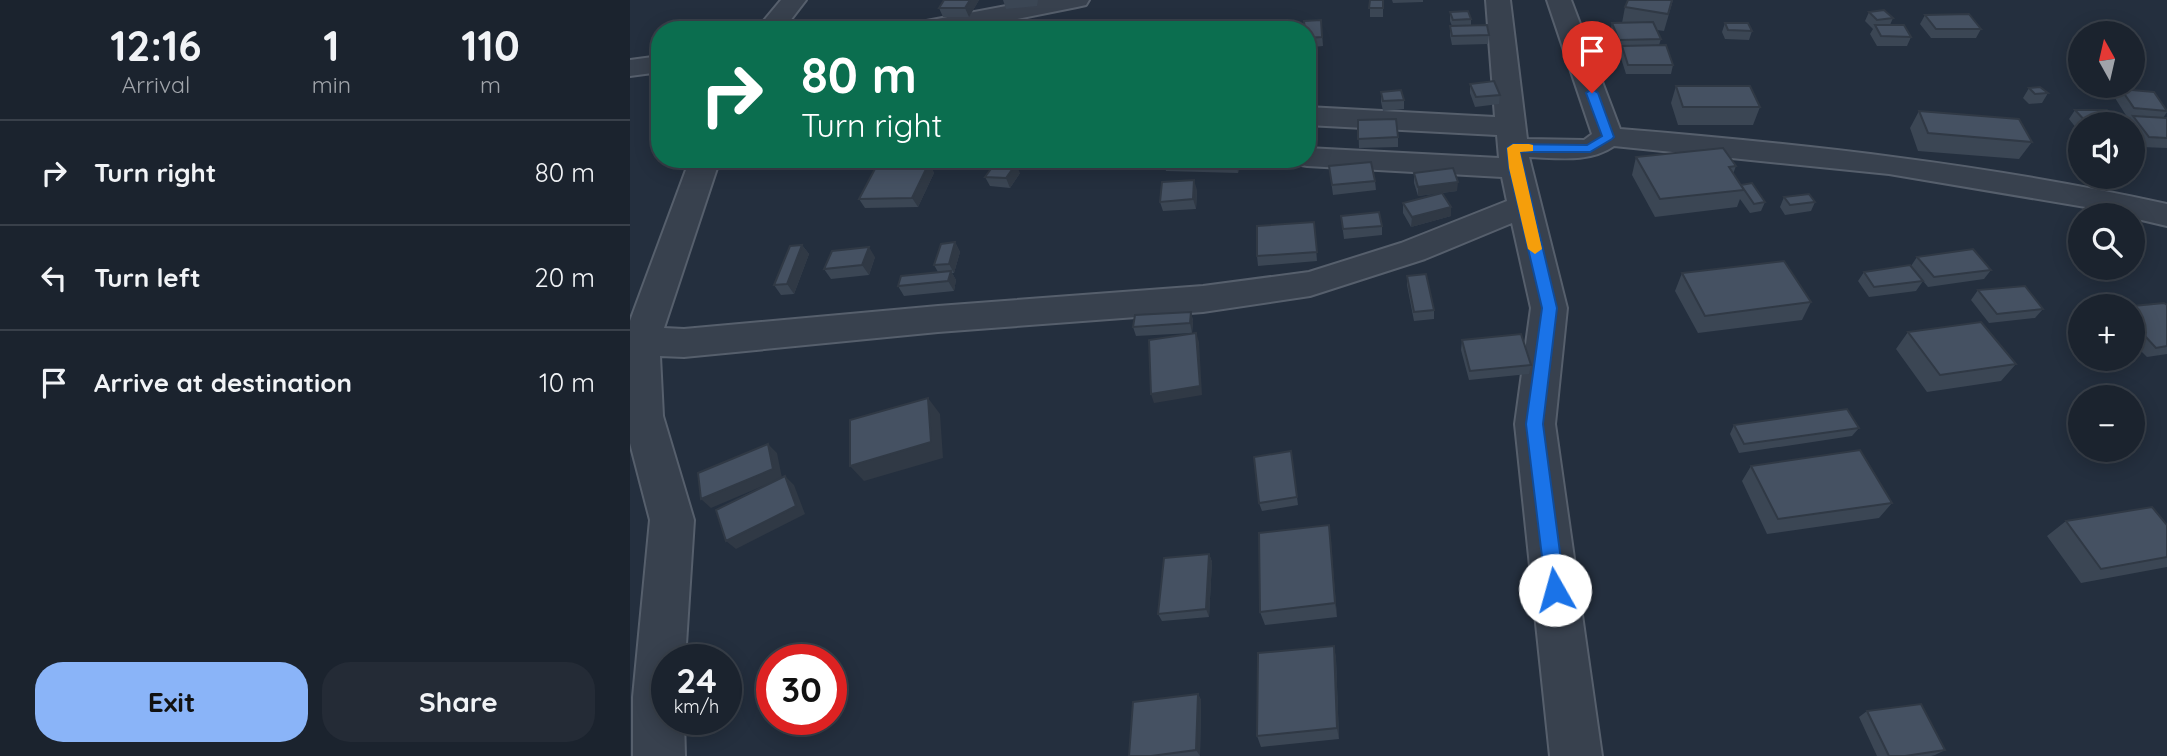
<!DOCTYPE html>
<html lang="en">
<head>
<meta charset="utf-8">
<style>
  body { margin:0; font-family:Quicksand,sans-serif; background:#242b36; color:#f1f3f6; height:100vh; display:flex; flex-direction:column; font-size:26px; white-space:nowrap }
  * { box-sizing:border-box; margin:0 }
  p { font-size:23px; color:#a0a4aa }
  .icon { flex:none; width:38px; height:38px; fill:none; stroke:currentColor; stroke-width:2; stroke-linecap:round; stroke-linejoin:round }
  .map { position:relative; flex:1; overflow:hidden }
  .side { display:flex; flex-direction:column; background:#1b232e; width:630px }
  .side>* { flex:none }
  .guide { position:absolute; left:21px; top:21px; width:665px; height:147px; border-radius:28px; box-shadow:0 4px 18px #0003,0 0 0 2px #39404a; background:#0b6e4f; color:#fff; overflow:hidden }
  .needle { width:46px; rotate:352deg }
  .controls { position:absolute; left:1438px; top:21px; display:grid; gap:14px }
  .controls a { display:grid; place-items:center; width:77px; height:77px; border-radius:50%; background:#1b232e; box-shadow:0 4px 18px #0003,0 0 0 2px #39404a; font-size:35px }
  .speed { position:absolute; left:21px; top:644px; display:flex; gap:14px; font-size:35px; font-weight:700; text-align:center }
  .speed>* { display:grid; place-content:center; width:91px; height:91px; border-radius:50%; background:#1b232e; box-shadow:0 4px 18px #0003,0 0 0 2px #39404a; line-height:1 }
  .speed small { font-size:18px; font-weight:400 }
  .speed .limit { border:10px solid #d22; background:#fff; color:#111 }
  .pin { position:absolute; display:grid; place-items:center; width:60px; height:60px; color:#fff; margin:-72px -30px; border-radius:50% 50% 50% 0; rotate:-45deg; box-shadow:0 0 7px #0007 }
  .pin .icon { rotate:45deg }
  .me { position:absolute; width:77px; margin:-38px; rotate:353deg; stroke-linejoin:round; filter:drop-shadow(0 0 5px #0008) }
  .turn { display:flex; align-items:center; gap:24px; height:147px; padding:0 35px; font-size:32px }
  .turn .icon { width:91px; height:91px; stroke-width:2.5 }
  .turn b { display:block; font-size:49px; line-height:60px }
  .eta { display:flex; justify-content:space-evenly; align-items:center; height:119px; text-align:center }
  .eta b { font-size:42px; font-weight:700; line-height:49px }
  .button { display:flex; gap:14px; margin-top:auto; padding:14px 35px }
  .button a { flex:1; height:80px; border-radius:28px; background:#8ab4f8; color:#111; font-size:28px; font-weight:700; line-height:80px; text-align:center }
  .button a+a { background:#242b36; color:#f1f3f6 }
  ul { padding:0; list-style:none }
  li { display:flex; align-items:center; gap:21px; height:105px; padding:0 35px; border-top:2px solid #39404a }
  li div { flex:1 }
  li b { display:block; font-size:26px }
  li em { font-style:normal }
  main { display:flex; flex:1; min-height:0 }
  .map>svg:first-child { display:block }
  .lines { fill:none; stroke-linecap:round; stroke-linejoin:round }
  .minor-casing { stroke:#565f6c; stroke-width:4 }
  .minor { fill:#38414e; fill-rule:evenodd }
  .wall { fill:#3b4654 }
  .shaded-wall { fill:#303945 }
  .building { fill:#455162; stroke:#303945; stroke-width:2 }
  .route { fill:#1a73e8; stroke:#114b97; stroke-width:2 }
  .slow { fill:#f59e0b }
</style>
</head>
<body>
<main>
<section class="side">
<div class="eta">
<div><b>12:16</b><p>Arrival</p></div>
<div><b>1</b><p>min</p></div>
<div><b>110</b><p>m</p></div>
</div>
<ul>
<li><svg class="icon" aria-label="right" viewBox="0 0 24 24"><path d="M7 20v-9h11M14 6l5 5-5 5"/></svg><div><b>Turn right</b></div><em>80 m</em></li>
<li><svg class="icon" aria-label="left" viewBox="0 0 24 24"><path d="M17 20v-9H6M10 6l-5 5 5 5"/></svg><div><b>Turn left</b></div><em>20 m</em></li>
<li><svg class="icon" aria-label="arrive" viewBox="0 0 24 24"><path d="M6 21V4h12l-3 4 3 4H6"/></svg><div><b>Arrive at destination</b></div><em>10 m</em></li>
</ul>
<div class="button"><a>Exit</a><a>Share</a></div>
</section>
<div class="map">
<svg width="1537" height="756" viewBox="0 0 1537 756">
  <rect width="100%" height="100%" fill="#242f3e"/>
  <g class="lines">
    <g class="minor-casing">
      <path id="minor" d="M151,0H176L153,30H126Z
        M408,0H459L456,5L447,7L332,30H278L282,25L291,22Z
        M856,0H880L897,139L954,140L962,134L917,0H941L990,129C1174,144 1356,164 1537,204V226L1503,218V215L1259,174L984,146C959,163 929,158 899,157L937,308L925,424L972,756H920L885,424L901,308L882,223L795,259L680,296L573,312L308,332L54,357L30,356L33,416L64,520L55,660H37V719H54L55,756H3V697L20,520L0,443V321L60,159H90L34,328L54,329L308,306L573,286L679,272L771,243L877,201L872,177L677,166L666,164L663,159H677V148L869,158L867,135L677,125V107L865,117Z
        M30,56V72L0,76V60Z"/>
    </g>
    <use href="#minor" class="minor"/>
  </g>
  <path class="wall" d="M314,0H349L339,17H313L309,8Z
    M373,0H408L407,6L376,9Z
    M740,0H753V17H740Z
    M762,0H793V2L763,3Z
    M1043,0L1034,31L1027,30L1031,39L1029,45L1043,65L1041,74H996L990,55L991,49H987L980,33L982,23H992L995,7Z
    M820,12L841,19V26L859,35L858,44L822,45L820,35V26H822L820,21Z
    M1239,12L1263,18L1260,25L1281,37L1277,46H1247L1240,34L1243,29L1235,21Z
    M1295,15L1351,29L1346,38H1301L1290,24Z
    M691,20L693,46L683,47L684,55L679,69H677V30Z
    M1095,23L1122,31L1119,40L1095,39L1092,32Z
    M840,84L870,95L869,104L845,107L840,93Z
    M1046,86L1130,107L1123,125H1048L1041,103Z
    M1399,88L1418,93L1412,103L1399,104L1393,98Z
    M1491,89L1537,110V112L1533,118H1537V148L1511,147L1503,136V124H1496L1501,118L1497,117L1485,98Z
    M751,92L774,100V109L753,111L751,102Z
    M1445,110L1490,124H1451V134L1439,119Z
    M1289,111L1402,142L1389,159L1288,151L1280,128Z
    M728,120L768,137V147L729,148Z
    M1006,157L1106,166L1103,174L1111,185L1135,202L1131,211L1120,213L1110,199L1107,207L1025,217L1002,175Z
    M261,159H306L303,165H300L304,173L288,207L235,208L229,199L264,164Z
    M466,159H504L503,167L469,168Z
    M612,159L608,173L536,171L533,162Z
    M699,166L745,181L746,190L703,195Z
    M390,173L380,188L360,186L355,177Z
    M784,173L827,191L812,193L821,216L781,227L773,213V203L811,193L788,196L784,183Z
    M567,190L566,209L533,211L530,202Z
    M1154,197L1185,202L1181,211L1155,215L1150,207Z
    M711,216L752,226V235L714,239Z
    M684,222L687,261L628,266L627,256Z
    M325,242L330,252L324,273H322L326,280L324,291L274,296L268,286L308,272L304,265Z
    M172,245L179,254L164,294L151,295L144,285Z
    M245,257L239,275L201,279L194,269Z
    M1287,257L1361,270L1354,279L1298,287L1281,266Z
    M1234,272L1293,281L1286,291L1239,297L1228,281Z
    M1052,273L1181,302L1172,320L1068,333L1045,291Z
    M777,276L804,310V319L784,321L777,285Z
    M1348,290L1413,309L1405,318L1359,323L1341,300Z
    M1537,305V354L1517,357L1503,343V306Z
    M561,312L563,321L562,333L506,336L503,327Z
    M1278,332L1386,364L1371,381L1297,392L1266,349Z
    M832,340L901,365L899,374L839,380L831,350Z
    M1104,425L1229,428L1222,436L1109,453L1100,434Z
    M661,451L668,505L632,511L629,503Z
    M1121,466L1262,503L1249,518L1137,534L1112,481Z
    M1436,521L1537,525V567L1451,583L1417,536Z
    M699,525L707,617L635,625L630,612Z
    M579,554L582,562L579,617L532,621L528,614Z
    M704,646L706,659L709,739L631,747L627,736Z
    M568,694L571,700L570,756H499Z
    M1237,711L1315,750L1305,755L1301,756H1247L1229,717Z"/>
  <path class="shaded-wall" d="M340,0H349L339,17L335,8Z
    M683,46L684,55L679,69L678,59Z
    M300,159H306L303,165Z
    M608,159H612L608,173L607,163Z
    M299,163L304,173L288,207L282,198Z
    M386,164L390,173L380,188L376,178Z
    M564,180L567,190L566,209L563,199Z
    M828,182L827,191L788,196V187Z
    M821,207V216L781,227L782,217Z
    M325,242L330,252L324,273L319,264Z
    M172,245L179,254L164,294L157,284Z
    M239,247L245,257L239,275L232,265Z
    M321,271L326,280L324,291L318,281Z
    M561,312L563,321L562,333L560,323Z
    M566,333L569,342L572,395L524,403L521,394Z
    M298,398L310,414L313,458L234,481L220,466Z
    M138,444L147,453L152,478L81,508L71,499Z
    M155,476L164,485L175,514L106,549L96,541Z
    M699,525L701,540L707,617L705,603Z
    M579,554L582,562L579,617L576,609Z
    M704,646L706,659L709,739L707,728Z
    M568,694L571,700L570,756L566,750Z"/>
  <path class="building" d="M314,0H340L335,8H309Z
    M740,0H753V8H739Z
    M998,0H1042L1038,14L995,7Z
    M1254,10L1263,18L1247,20L1239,12Z
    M838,11L841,19L823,20L820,12Z
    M1339,14L1351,29H1306L1295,15Z
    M691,20L692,37L677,38V30H675L674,21Z
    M597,21L620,27L617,30H587Z
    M1023,22L1031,39L989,40L982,23Z
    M1095,23H1118L1122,31L1098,30Z
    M857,25L859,35L822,36L820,26Z
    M1245,25H1274L1281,37L1251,36Z
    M677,45L683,46L678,59H677Z
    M1036,45L1043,65H998L992,46Z
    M864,81L870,95L846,97L840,84Z
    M1046,86H1120L1130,107H1053Z
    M1410,87L1418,93L1405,94L1399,88Z
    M1491,89L1524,92L1537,111L1504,108Z
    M771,90L774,100L753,101L751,92Z
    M1445,110H1477L1490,124H1458Z
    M1289,111L1389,119L1402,142L1298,133Z
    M1503,116L1537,118V138L1519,137Z
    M766,119L768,137L728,139V120Z
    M1093,148L1106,166L1099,167L1114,190L1030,199L1006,157Z
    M534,159H608L607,163L533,162Z
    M366,162L386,164L376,178L355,177Z
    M741,162L745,181L702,185L699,166Z
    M299,163L282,198L229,199L247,165Z
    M823,168L828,182L788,187L784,173Z
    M564,180L563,199L530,202L532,182Z
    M1122,183L1135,202L1124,204L1111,185Z
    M812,193L821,207L782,217L773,203Z
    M1179,194L1185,202L1160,205L1154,197Z
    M749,212L752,226L713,229L711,216Z
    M684,222L687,252L627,256V226Z
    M325,242L319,264L304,265L311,244Z
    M172,245L157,284L144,285L160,246Z
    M239,247L232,265L194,269L202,251Z
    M1343,249L1361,270L1304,277L1287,257Z
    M1154,261L1181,302L1075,316L1052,273Z
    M1280,265L1293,281L1244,287L1234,272Z
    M321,271L318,281L268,286L271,276Z
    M796,274L804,310L784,312L777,276Z
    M1395,286L1413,309L1367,314L1348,290Z
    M1534,303L1537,305V346L1526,348L1503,323V306Z
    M561,312L560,323L503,327L505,315Z
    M1351,322L1386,364L1310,375L1278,332Z
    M566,333L570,386L521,394L519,340Z
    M891,334L901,365L840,371L832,340Z
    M298,398L301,442L220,466V420Z
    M1217,409L1229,428L1114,444L1104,425Z
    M138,444L143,469L71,499L68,473Z
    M1230,450L1262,503L1148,519L1121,466Z
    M661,451L667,497L629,503L624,457Z
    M155,476L166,506L96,541L86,510Z
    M1522,507L1537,525V557L1471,569L1436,521Z
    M699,525L705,603L630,612L629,533Z
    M579,554L576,609L528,614L534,558Z
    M704,646L707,728L627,736L628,653Z
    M568,694L566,750L521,756H499L503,702Z
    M1291,704L1315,750L1275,756H1259L1237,711Z"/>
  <path class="route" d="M962,89L968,93L984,137L982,139L960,152H890L927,308L913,424L935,590L932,596L925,599L918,596L916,590L896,424L912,308L879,168L877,148L883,144L957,145L972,136L956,93Z"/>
  <path class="slow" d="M899,144L903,145V151L890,152L912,249L905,254L898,249L879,168L877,148L883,144Z"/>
</svg>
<div class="controls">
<a><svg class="needle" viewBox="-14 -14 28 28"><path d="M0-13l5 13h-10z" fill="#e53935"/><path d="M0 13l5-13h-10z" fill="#a0a4aa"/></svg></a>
<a><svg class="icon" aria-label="sound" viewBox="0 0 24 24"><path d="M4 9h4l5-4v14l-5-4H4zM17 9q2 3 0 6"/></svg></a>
<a><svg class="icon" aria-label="search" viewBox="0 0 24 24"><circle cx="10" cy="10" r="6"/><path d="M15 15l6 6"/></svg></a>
<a>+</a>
<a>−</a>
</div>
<div class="speed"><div>24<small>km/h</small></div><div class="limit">30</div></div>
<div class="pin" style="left:962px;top:93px;background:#d93025"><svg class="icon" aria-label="arrive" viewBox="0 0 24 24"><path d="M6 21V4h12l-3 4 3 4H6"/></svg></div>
<svg class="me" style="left:925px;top:590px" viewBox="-20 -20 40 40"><circle r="19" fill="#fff"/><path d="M0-13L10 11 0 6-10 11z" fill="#1a73e8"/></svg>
<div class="guide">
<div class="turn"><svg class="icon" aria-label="right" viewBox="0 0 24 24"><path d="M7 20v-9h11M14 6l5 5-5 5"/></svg><div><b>80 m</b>Turn right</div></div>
</div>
</div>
</main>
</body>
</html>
